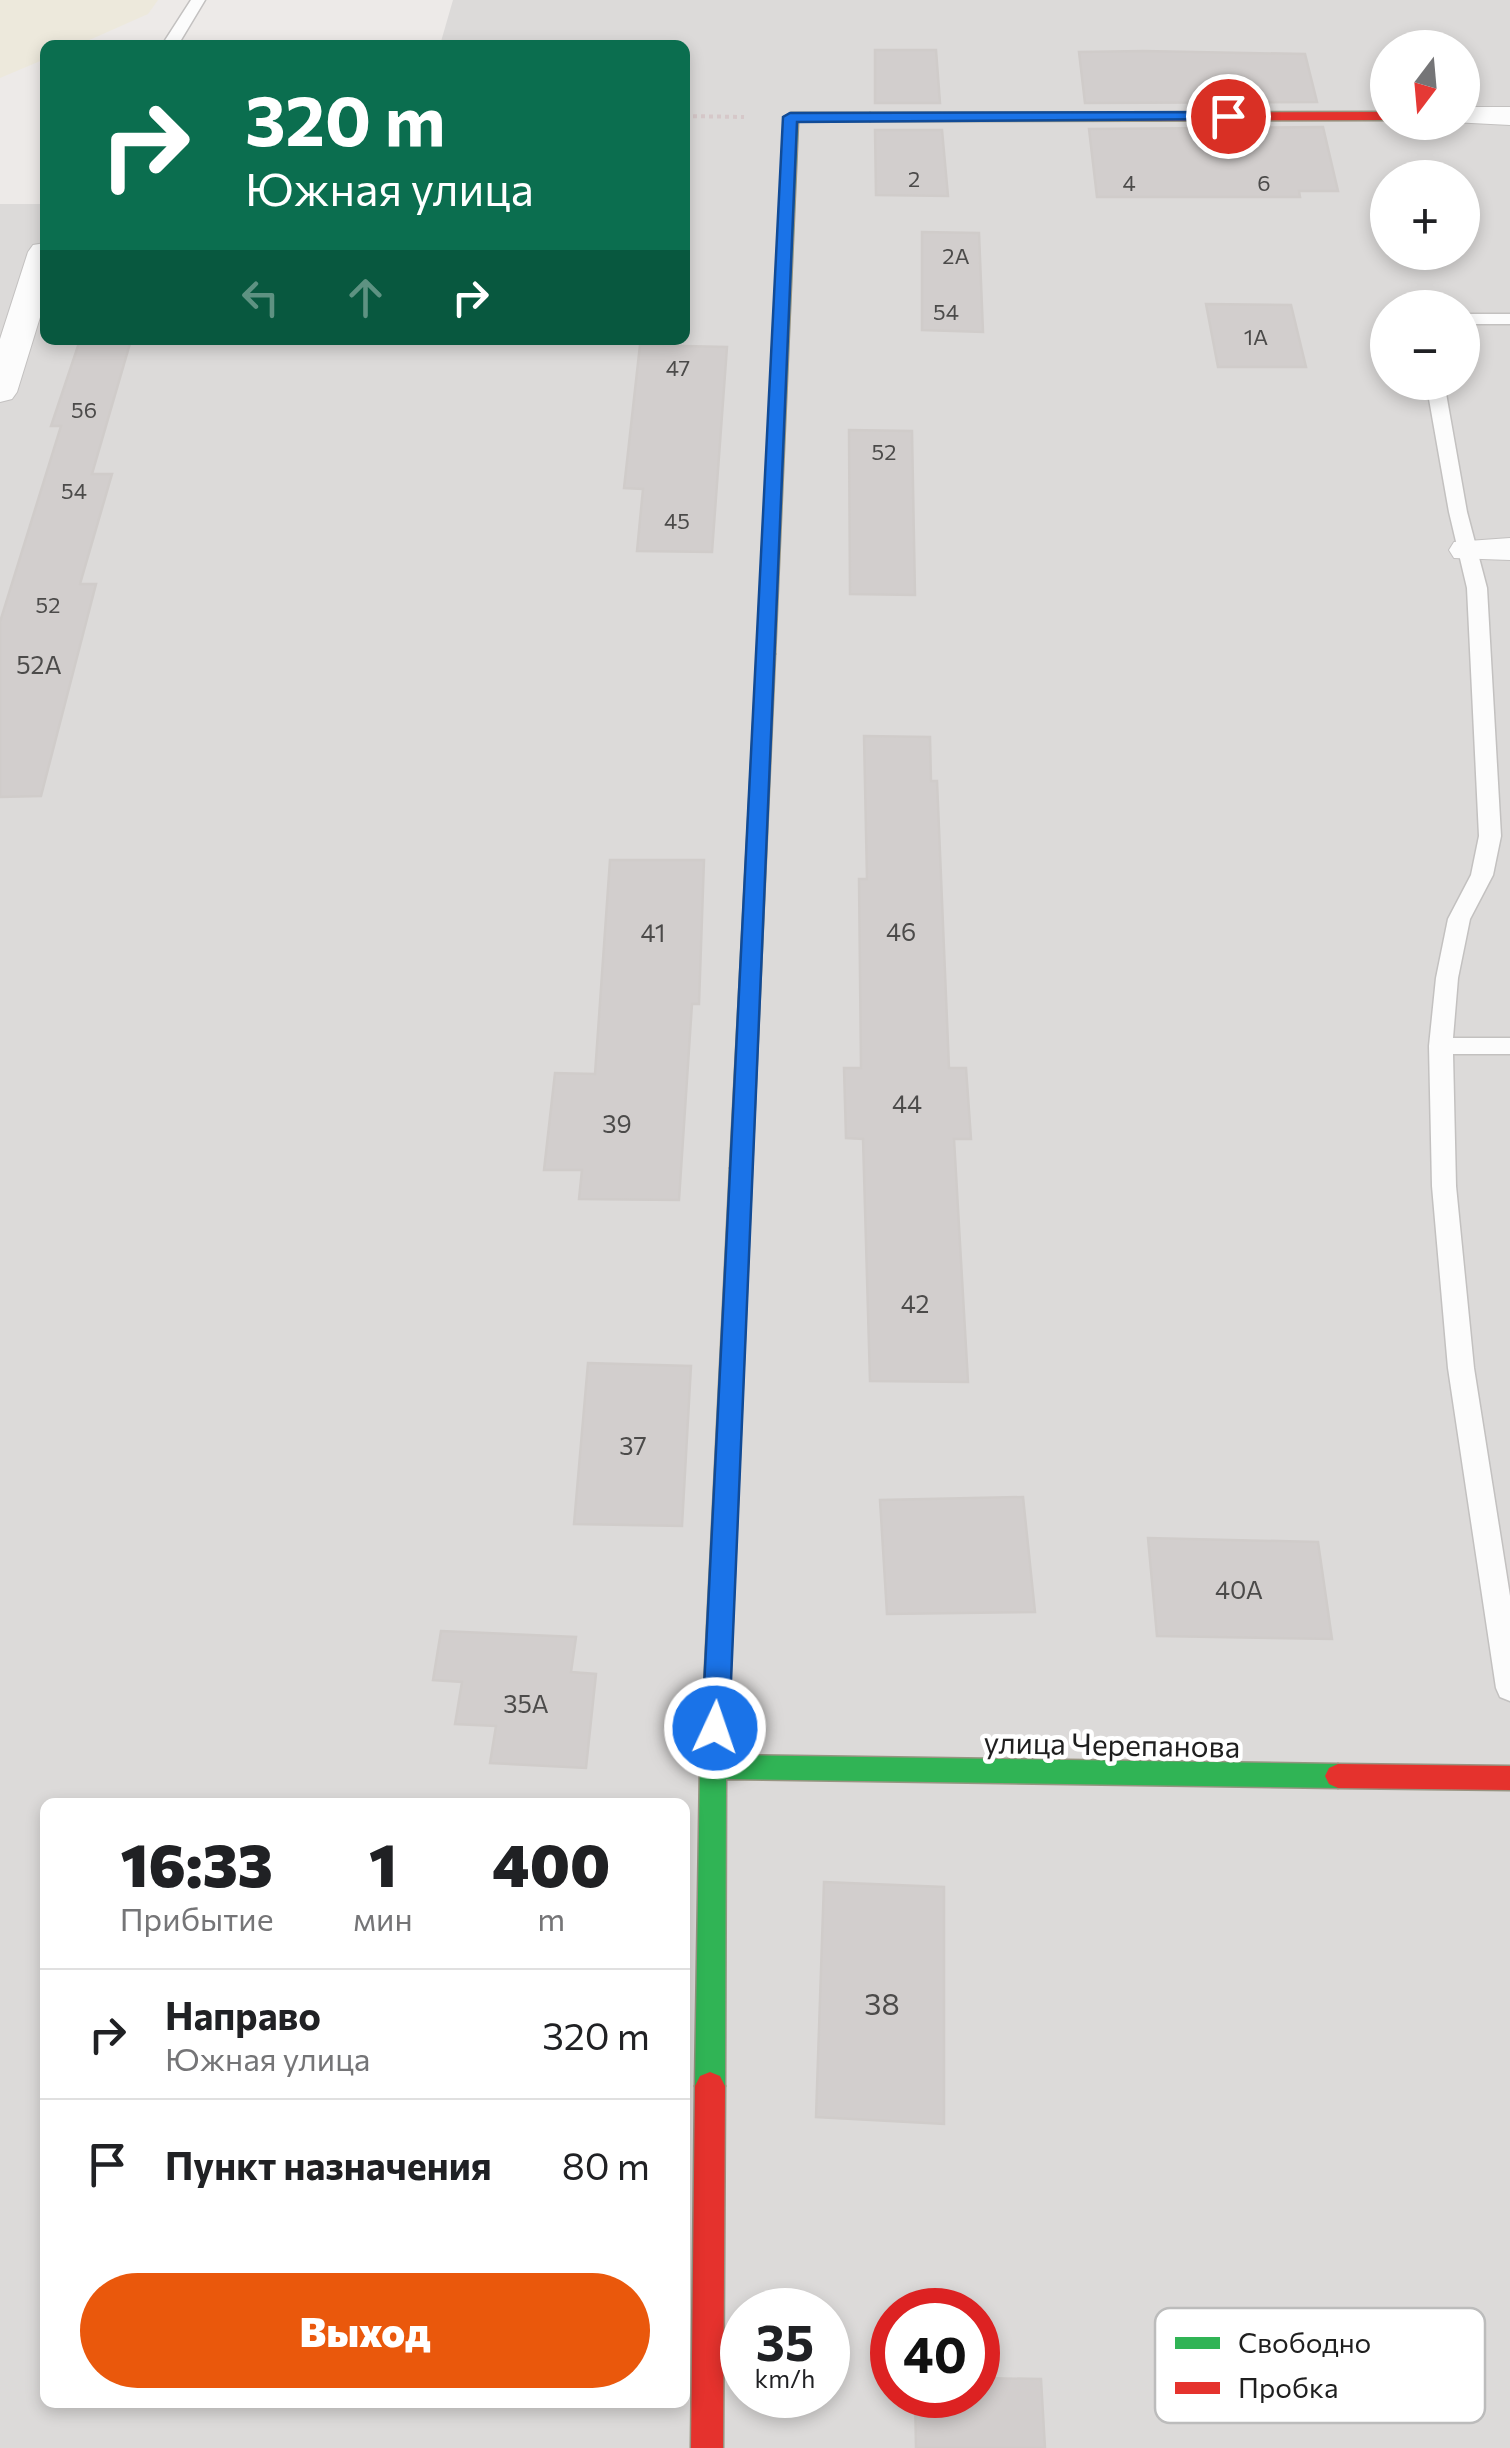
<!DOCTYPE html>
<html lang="ru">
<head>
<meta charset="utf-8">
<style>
  body { margin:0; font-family:Commissioner,sans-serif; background:#f6f6f6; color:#202124; height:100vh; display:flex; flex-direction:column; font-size:38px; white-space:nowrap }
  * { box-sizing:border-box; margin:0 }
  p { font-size:32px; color:#757577 }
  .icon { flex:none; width:55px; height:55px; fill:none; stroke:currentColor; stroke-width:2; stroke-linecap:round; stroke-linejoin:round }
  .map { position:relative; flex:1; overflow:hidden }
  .sheet { position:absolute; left:40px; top:1798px; width:650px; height:610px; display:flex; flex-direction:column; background:#fff; border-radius:15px; box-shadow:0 5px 15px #0003 }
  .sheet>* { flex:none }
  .top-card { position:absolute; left:40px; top:40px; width:650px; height:305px; border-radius:15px; box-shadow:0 5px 15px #0003; background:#0b6e4f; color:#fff; overflow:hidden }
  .needle { width:65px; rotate:196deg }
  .fabs { position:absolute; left:1370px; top:30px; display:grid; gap:20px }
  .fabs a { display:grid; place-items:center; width:110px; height:110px; border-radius:50%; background:#fff; box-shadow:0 5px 15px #0003; font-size:50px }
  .speed { position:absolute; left:720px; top:2288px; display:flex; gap:20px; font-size:50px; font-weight:700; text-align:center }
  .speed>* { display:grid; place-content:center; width:130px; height:130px; border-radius:50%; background:#fff; box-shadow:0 5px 15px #0003; line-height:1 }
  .speed small { font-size:25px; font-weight:400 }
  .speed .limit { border:15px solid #d22; background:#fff; color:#111 }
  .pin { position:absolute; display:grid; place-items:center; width:85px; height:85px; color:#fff; margin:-42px; border:5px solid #fff; border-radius:50%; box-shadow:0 2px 10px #0007 }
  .me { position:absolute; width:110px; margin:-55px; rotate:3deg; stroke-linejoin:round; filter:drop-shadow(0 0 8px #0008) }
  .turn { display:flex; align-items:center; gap:35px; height:210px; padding:0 40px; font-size:45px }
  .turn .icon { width:130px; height:130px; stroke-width:2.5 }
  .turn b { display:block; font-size:70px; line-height:85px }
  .lanes { display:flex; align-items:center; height:95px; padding:0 40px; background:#0003; justify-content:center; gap:50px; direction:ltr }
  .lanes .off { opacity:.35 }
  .eta { display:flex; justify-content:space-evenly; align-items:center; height:170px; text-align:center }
  .eta b { font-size:60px; font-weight:800; line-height:70px }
  .button { display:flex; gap:20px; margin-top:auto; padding:20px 40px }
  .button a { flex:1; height:115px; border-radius:60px; background:#ea580c; color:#fff; font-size:40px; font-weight:800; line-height:115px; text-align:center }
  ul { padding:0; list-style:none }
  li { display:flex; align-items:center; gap:30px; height:130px; padding:0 40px; border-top:2px solid #e0e0e0 }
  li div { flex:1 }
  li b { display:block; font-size:38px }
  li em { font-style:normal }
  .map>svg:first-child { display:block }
  .residential { fill:#dcdad9; fill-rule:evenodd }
  .farmland { fill:#ede9dc }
  .building { fill:#d2cecd; stroke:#d0ccca; stroke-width:2.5 }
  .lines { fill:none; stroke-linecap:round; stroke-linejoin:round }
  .lane-casing { stroke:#c3c1c0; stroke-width:3 }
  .street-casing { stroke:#c3c1c0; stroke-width:2 }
  .fast-casing { stroke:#979481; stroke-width:3 }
  .jam-casing { stroke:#979481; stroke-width:3 }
  .path { stroke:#d6c8c9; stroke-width:4; stroke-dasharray:4 4; stroke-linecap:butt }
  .lane { fill:#fcfcfc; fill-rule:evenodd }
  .street { fill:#fcfcfc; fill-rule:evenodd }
  .fast { fill:#30b455; fill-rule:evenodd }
  .jam { fill:#e5322d; fill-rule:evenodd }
  .route { fill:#1a73e8; stroke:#114b97; stroke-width:2.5 }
  .labels { text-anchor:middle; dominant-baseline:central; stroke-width:9; stroke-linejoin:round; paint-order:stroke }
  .far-number-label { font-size:22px; fill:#4c4b4a }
  .number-label { font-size:25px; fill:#4c4b4a }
  .street-label { font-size:30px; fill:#1f1f1f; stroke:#fff }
  .near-number-label { font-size:30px; fill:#4c4b4a }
  .key { fill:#fff; stroke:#bcbcbc; stroke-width:2.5 }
  .key-label { font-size:28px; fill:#1f1f1f }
</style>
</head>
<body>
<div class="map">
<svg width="1510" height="2448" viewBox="0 0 1510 2448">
  <rect width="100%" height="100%" fill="#edeae8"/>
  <path class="residential" d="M453,0H1510V2448H0V204H45V340H685V45H440ZM1388,48H1462V122H1388ZM1388,178H1462V252H1388ZM1388,308H1462V382H1388ZM45,1802H685V2402H45ZM742,2310H828V2395H742ZM892,2310H978V2395H892Z"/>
  <path class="farmland" d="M0,0H158L148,14L78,45H45V59L0,78Z"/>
  <path class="building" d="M875,50H936L940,103H875Z
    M1144,51L1305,54L1317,102L1085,103L1079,52Z
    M1323,127L1338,191H1299L1300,197H1097L1089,129Z
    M875,130H942L948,196L876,195Z
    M922,232L979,233L983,332L922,330Z
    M1206,304L1291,305L1306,367H1218Z
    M80,340H131L92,474H112L80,584H96L41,796L0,797V622L61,426H51Z
    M640,345L727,347L712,552L637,551L643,489L624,488Z
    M849,430L912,431L915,595L850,594Z
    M864,736L930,737L931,781H937L949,1068H966L971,1139H954L968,1382L870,1381L863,1139L846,1138L844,1068H861L859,879H867Z
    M610,860H704L699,1004H692L679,1200L579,1199L582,1170H544L555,1073L595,1074Z
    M588,1363L691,1366L682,1526L574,1524Z
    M1023,1497L1035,1612L887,1614L880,1500Z
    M1148,1538L1318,1542L1332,1639L1157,1636Z
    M441,1631L576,1637L571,1672L596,1674L586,1768L490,1763L496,1726L455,1724L462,1682L433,1680Z
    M824,1882L944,1887V2124L816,2117Z
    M978,2378L1041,2379L1045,2448H916L915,2395H978Z"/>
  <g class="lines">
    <g class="lane-casing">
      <path id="lane" d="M191,0H205L178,45H162Z
        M1462,314H1510V324H1462Z
        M1426,382H1444L1467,512L1487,588L1501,836L1493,875L1470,919L1458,978L1453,1038H1510V1054H1453L1456,1186L1474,1368L1510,1596V1701L1500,1697L1496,1688L1448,1368L1432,1186L1429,1046L1436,978L1448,919L1471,875L1479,836L1467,588L1449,512Z"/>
    </g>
    <g class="street-casing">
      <path id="street" d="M1462,107H1510V125L1452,122H1462Z
        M45,243V301L17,392L12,399L0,402V339L28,252L33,245Z
        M1510,538V560L1454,558L1449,550L1454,542Z"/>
    </g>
    <g class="fast-casing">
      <path id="fast" d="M791,113H870L877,117L870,121H798L775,654L766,660L757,654L784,117Z
        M741,1160L752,1168L727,1755L1338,1764L1347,1768L1351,1776L1347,1784L1338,1788L726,1779L725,2086L720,2096L710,2100L700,2096L695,2086L700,1767L730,1168Z"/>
    </g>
    <g class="jam-casing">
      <path id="jam" d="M1388,112V120L870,121L863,117L870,113Z
        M766,648L775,654L752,1168L741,1176L730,1168L757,654Z
        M1338,1764L1510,1766V1790L1338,1788L1329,1784L1325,1776L1329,1768Z
        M710,2072L720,2076L725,2086L723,2448H691L695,2086L700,2076Z"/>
    </g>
    <path class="path" d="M685,116L744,117"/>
    <use href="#lane" class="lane"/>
    <use href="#street" class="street"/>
    <use href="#fast" class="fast"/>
    <use href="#jam" class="jam"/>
  </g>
  <path class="route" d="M1228,112L1235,116L1233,119L797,122L729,1728L725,1736L715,1740L706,1736L702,1728L783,117L790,113Z"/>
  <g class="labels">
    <g class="far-number-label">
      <text x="914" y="178">2</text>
      <text x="1129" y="182">4</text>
      <text x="1264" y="182">6</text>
      <text x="956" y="255">2А</text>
      <text x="946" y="311">54</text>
      <text x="1256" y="336">1А</text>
      <text x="678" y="367">47</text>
      <text x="84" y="409">56</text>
      <text x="884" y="451">52</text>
      <text x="74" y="490">54</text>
      <text x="677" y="520">45</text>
      <text x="48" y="604">52</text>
    </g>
    <g class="number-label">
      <text x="39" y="664">52А</text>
      <text x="901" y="931">46</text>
      <text x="653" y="932">41</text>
      <text x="907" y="1103">44</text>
      <text x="617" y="1123">39</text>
      <text x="915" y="1303">42</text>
      <text x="633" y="1445">37</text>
      <text x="1239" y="1589">40А</text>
      <text x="526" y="1703">35А</text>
    </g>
    <g class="street-label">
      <text transform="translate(1112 1743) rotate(1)">улица Черепанова</text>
    </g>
    <g class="near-number-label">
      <text x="882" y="2002">38</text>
    </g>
  </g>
  <rect x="1155" y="2308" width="330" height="115" rx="15" class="key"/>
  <rect x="1175" y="2337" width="45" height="12" fill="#30b455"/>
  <rect x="1175" y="2382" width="45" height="12" fill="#e5322d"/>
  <g class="key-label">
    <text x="1238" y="2353">Свободно</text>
    <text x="1238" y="2398">Пробка</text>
  </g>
</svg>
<div class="fabs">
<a><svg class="needle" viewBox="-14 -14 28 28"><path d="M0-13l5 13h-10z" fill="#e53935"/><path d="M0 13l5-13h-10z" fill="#757577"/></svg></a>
<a>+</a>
<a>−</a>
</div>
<div class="speed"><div>35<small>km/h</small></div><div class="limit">40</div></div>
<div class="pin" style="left:1228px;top:116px;background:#d93025"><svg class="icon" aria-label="arrive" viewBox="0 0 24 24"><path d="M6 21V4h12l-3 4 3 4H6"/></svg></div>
<svg class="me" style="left:715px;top:1728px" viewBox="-20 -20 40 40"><circle r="17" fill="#1a73e8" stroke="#fff" stroke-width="3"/><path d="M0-11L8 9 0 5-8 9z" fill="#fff"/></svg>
<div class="top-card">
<div class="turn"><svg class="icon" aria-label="right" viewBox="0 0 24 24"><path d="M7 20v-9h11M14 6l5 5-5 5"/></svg><div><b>320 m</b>Южная улица</div></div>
<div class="lanes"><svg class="icon off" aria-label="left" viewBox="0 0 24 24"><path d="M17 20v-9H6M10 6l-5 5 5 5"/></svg><svg class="icon off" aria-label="ahead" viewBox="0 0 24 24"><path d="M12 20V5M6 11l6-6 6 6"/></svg><svg class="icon" aria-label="right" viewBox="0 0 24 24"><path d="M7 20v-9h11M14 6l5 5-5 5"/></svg></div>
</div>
<section class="sheet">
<div class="eta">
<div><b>16:33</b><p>Прибытие</p></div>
<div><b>1</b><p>мин</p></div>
<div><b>400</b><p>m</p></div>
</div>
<ul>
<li><svg class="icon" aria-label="right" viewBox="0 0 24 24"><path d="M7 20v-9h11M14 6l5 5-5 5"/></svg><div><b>Направо</b><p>Южная улица</p></div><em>320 m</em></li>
<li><svg class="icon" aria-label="arrive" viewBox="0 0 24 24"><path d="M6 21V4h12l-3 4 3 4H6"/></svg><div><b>Пункт назначения</b></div><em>80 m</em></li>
</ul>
<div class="button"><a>Выход</a></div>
</section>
</div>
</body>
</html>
